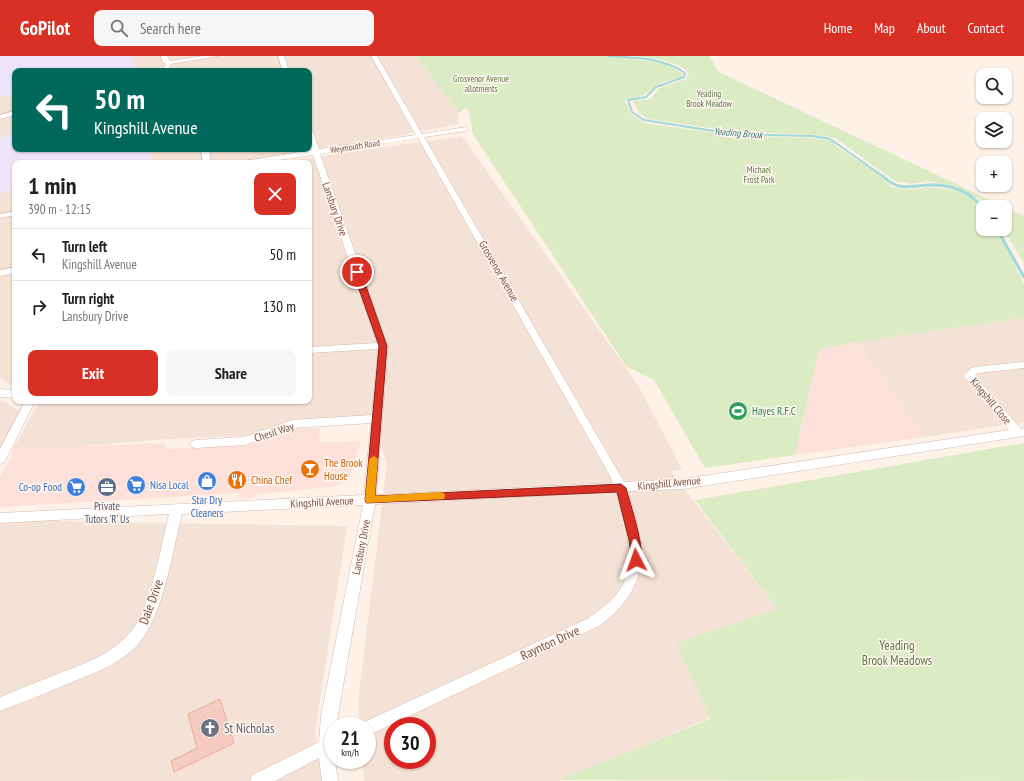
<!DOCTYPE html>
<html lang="en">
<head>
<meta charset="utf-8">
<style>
  body { margin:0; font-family:"PT Sans Narrow",sans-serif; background:#f6f6f6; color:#202124; height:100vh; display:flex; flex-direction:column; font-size:15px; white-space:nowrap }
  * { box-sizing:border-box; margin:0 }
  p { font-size:13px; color:#757577 }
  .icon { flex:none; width:22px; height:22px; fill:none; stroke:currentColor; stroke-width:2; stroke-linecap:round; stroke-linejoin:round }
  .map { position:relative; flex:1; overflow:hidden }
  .drawer { position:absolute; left:12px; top:104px; width:300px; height:244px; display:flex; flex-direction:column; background:#fff; border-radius:8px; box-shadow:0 1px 3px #0004 }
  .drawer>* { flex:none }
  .top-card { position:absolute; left:12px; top:12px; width:300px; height:84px; border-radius:8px; box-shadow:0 1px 3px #0004; background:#00695c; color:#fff; overflow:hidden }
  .controls { position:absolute; left:976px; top:12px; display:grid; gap:8px }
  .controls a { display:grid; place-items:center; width:36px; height:36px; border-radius:8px; background:#fff; box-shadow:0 1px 3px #0004; font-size:20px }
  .speed { position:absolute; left:324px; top:661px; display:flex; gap:8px; font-size:20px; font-weight:700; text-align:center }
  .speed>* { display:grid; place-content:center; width:52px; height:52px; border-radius:50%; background:#fff; box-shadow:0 1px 3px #0004; line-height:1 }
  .speed small { font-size:10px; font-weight:400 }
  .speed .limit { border:6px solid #d22; background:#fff; color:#111 }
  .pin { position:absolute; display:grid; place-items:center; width:34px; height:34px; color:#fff; margin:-17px; border:2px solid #fff; border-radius:50%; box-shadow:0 1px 4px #0007 }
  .me { position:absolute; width:44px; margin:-22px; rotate:356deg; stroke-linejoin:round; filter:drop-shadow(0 0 3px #0008) }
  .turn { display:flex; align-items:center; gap:14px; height:84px; padding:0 16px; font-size:18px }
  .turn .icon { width:52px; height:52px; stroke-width:2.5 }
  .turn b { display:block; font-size:28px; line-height:34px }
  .round { display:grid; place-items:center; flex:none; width:42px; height:42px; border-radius:8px; background:#f6f6f6 }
  .headline { display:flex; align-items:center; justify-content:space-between; height:68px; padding:0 16px }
  h1 { font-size:24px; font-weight:700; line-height:30px }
  .action { display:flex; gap:8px; margin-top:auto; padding:8px 16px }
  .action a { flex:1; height:46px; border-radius:8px; background:#d93025; color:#fff; font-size:16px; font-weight:700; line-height:46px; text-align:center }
  .action a+a { background:#f6f6f6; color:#202124 }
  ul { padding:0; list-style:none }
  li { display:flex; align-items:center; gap:12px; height:52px; padding:0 16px; border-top:1px solid #e0e0e0 }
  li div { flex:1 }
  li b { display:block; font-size:15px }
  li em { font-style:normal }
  header { display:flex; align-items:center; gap:24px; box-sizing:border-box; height:56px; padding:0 20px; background:#d93025; color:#fff }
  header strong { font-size:19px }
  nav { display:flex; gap:22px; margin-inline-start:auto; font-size:14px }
  .search { width:280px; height:36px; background:#f6f6f6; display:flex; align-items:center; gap:10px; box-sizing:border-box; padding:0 14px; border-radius:8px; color:#757577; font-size:15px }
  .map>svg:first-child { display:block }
  .residential { fill:#f5e2d6; fill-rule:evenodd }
  .commercial { fill:#fee0db }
  .education { fill:#eee4fa }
  .green { fill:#dbecc5 }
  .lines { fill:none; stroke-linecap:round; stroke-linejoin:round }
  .stream-far1 { stroke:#a1dada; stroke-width:2 }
  .stream { stroke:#a1dada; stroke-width:3 }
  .building { fill:#f4cbbe; stroke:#e7ae9e }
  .minor-casing { stroke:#d3baaf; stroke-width:1 }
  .minor { fill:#fff; fill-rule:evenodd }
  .route { fill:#d93025; stroke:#8d1f18 }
  .slow { fill:#f59e0b }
  .labels { text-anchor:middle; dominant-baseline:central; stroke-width:3; stroke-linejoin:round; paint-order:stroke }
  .far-park-label { font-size:9px; fill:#59793f; stroke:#fff6ef }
  .far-street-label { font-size:9px; fill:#79544a; stroke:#fff6ef }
  .far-water-label { font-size:10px; font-style:italic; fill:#3a7676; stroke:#fff6ef }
  .street-label { font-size:11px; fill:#79544a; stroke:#fff6ef }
  .leisure-label { font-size:11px; fill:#27864d; stroke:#fff6ef; text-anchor:start }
  .food-label { font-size:11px; fill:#c56008; stroke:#fff6ef; text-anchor:start }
  .shop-label { font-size:11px; fill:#366cbe; stroke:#fff6ef; text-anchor:start }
  .service-label { font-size:11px; fill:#4e5e75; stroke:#fff6ef }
  .near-street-label { font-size:13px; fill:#79544a; stroke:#fff6ef }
  .near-park-label { font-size:13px; fill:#59793f; stroke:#fff6ef }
  .near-worship-label { font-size:13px; fill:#5b616d; stroke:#fff6ef; text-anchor:start }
</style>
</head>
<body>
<header>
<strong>GoPilot</strong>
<div class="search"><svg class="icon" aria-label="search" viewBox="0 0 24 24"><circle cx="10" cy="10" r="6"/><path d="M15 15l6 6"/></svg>Search here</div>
<nav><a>Home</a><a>Map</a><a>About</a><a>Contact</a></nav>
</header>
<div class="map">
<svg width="1024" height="725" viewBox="0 0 1024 725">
  <rect width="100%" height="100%" fill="#fdf1e8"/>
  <path class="residential" d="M132,0H416L458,57L459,68L257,107H15V332L0,322V40L15,39V93H309V15H133Z
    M462,80L638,329L682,413L671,415L777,553L676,587L710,662L559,724L562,725H364L362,704H367V670H360L358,645L387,408L372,362L244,380L168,383L11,396L40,345H309V107H273ZM393,670H427V704H393Z
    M1024,262V366L924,381L857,286Z
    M0,343L21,356L0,398Z
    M0,464L347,470L315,676L323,725H0Z"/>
  <path class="commercial" d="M857,286L924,381L795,399L819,293Z
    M320,372L319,386L361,385L350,420L345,426L332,431L257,438L253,442L239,443V437L0,451V421L15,393L165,387L166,393L250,389L291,373Z"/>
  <path class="education" d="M0,0H132L133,15H15V39L0,40Z
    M15,78V93H147L152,103L134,107H15V134L0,137V82Z"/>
  <path class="green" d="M416,0H605L664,7L682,17V21L663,26L642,40L625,44L631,58L644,67L730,79L812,82L831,85L837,91L878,117L891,131L909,134L928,131L958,135L973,143L983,157V173H994L1004,187L1024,228V262L857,286L819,293L795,399L705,412L654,324L626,310L482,92L473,78L469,56L466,52L458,57Z
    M632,0H709L719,16L1024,160V207L1003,173H1005V151H988L982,144L956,131L929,125L911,128L895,125L835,82L815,79L730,75L649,63L639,57L633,45L650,43L660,32L686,23L689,17C675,3 651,2 632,0Z
    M1024,387V725L558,724L710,663L676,587L777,553L695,444Z"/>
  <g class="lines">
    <path class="stream-far1" d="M608,0C635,2 662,1 685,17L684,21L656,31L646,41L628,44L632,56L644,64L733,78L812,80L830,83L884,121"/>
    <path class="stream" d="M883,120C899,136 909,130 929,129C950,128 970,135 983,152
      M997,173L1024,221"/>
  </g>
  <path class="building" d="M220,643L234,687L174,716L171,705L197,692L188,658Z"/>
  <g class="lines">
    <g class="minor-casing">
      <path id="minor" d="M161,0H167L170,5L203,0H218L171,8L168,15H162L166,8L162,5Z
        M278,0H284L289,15H283Z
        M371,0H377L422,78L466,71L469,73L466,75L424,81L624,426L683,423L1009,374L964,320L971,312L975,311L1024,306V312L978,317L975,320L1021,373L1024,372V380L683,433L628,435C646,493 652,531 599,570L367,680V670H360L362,667L589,562C601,553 615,543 622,530C637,502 624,463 616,436L375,448L336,670H333V704H335L338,725H322L319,702L275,725H250L252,719L319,686L321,660L363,449L182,458C172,496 164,557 139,587C121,609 91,618 65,629C43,638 22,647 0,655V641C19,633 38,626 57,618C89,606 124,594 140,561C154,532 161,490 169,458L0,467V457L364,439L371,367L293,372L245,389L196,392L192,391L190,388L192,385L196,384L244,381L292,364L372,359L378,293L309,297V291L377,287L313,99L259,107H240L244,105L312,94L309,86V74L313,76L319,93L416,79ZM418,82L609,418L613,427L376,439L388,290L320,98Z
        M15,55V59L0,63V59Z
        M201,93H209L211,107H203Z
        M15,155V159L0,162V158Z
        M15,211V217L0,220V214Z
        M0,333L15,334V342L0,341Z
        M25,345H35L4,407L0,408V393Z"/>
    </g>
    <use href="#minor" class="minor"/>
  </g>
  <path class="route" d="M357,214L361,216L387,290L375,440L621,428L626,432C630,447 646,494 640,507H632L629,484L617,436L366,447L365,444L379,290L353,216Z"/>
  <path class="slow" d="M374,400L378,403L375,440L440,436L444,437L445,440L444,443L366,447L365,444L369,403Z"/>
  <defs>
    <g id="stadium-disc" transform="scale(1)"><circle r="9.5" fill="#2e9e5b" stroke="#fff6ef"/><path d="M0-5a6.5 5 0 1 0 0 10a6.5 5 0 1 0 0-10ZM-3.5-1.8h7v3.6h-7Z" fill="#fff"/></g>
    <g id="bar-disc" transform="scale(1)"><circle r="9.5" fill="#e8710a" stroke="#fff6ef"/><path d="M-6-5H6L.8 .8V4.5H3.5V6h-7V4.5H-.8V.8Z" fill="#fff"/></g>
    <g id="restaurant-disc" transform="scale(1)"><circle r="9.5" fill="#e8710a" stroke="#fff6ef"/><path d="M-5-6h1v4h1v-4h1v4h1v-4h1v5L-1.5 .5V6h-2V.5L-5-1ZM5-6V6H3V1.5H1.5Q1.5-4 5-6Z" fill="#fff"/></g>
    <g id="shop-disc" transform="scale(1)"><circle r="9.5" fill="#3f7fe0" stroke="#fff6ef"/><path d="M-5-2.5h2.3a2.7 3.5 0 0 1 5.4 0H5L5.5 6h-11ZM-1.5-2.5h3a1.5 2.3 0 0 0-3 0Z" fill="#fff"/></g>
    <g id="supermarket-disc" transform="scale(1)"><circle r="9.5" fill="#3f7fe0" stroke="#fff6ef"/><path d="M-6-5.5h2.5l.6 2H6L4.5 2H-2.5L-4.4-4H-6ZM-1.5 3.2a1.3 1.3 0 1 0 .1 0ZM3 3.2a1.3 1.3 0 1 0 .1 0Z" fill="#fff"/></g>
    <g id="office-disc" transform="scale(1)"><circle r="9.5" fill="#5c6f8a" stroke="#fff6ef"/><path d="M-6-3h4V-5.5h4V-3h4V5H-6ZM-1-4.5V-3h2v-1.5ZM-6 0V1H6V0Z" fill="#fff"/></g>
    <g id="church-disc" transform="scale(1)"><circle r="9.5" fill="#6b7280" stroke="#fff6ef"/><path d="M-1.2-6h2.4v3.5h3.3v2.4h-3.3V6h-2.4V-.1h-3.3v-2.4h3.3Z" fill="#fff"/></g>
  </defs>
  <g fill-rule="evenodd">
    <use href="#stadium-disc" x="738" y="355"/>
    <use href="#bar-disc" x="310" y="413"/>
    <use href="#restaurant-disc" x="237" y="424"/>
    <use href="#shop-disc" x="207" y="425"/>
    <use href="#supermarket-disc" x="136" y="429"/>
    <use href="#supermarket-disc" x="76" y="431"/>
    <use href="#office-disc" x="107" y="431"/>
    <use href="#church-disc" x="210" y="672"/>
  </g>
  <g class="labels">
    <g class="far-park-label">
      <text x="481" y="22">Grosvenor Avenue<tspan x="481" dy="10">allotments</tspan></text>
      <text x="709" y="37">Yeading<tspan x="709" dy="10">Brook Meadow</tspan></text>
      <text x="759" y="113">Michael<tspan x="759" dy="10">Frost Park</tspan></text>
    </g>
    <g class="far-street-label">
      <text transform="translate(355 90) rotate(-9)">Weymouth Road</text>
    </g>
    <g class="far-water-label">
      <text transform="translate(738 77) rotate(5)">Yeading Brook</text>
    </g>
    <g class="street-label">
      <text transform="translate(335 153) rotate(71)">Lansbury Drive</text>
      <text transform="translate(499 215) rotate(60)">Grosvenor Avenue</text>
      <text transform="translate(991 345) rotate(50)">Kingshill Close</text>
      <text transform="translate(274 376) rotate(-18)">Chesil Way</text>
      <text transform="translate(669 427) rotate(-6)">Kingshill Avenue</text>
      <text transform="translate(322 446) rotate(-3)">Kingshill Avenue</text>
      <text transform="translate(361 491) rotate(-79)">Lansbury Drive</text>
    </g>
    <g class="leisure-label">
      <text x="752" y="355">Hayes R.F.C</text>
    </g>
    <g class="food-label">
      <text x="324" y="407">The Brook<tspan x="324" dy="13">House</tspan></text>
      <text x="251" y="424">China Chef</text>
    </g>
    <g class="shop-label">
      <text x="150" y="429">Nisa Local</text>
      <text x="62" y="431" text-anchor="end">Co-op Food</text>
      <text x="207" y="444" text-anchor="middle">Star Dry<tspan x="207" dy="13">Cleaners</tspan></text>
    </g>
    <g class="service-label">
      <text x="107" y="450">Private<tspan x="107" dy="13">Tutors 'R' Us</tspan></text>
    </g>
    <g class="near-street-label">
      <text transform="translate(151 546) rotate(-70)">Dale Drive</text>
      <text transform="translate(550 587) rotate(-25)">Raynton Drive</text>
    </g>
    <g class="near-park-label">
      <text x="897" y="589">Yeading<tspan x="897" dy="15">Brook Meadows</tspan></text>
    </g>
    <g class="near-worship-label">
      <text x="224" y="672">St Nicholas</text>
    </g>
  </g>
</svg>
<div class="controls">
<a><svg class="icon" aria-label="search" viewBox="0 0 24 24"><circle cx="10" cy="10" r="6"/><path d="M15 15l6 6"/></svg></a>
<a><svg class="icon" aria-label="layers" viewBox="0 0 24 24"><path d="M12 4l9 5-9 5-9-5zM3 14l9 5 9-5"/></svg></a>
<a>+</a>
<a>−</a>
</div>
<div class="speed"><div>21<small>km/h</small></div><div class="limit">30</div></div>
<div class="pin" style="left:357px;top:216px;background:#d93025"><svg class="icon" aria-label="arrive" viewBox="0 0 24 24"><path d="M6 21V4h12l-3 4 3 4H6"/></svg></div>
<svg class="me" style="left:636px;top:504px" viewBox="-20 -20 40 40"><path d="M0-17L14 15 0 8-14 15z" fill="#d93025" stroke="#fff" stroke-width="4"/></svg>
<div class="top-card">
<div class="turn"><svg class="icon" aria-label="left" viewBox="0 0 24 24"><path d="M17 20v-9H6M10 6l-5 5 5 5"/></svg><div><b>50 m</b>Kingshill Avenue</div></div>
</div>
<section class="drawer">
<div class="headline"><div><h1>1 min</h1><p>390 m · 12:15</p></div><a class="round" style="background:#d93025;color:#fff"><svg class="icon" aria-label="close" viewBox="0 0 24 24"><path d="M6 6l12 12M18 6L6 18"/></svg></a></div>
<ul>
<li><svg class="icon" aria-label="left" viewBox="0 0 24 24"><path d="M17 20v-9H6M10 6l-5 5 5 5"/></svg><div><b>Turn left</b><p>Kingshill Avenue</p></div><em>50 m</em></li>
<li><svg class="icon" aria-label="right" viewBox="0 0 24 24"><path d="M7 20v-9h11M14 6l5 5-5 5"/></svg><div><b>Turn right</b><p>Lansbury Drive</p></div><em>130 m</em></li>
</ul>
<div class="action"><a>Exit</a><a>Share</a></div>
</section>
</div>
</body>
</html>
